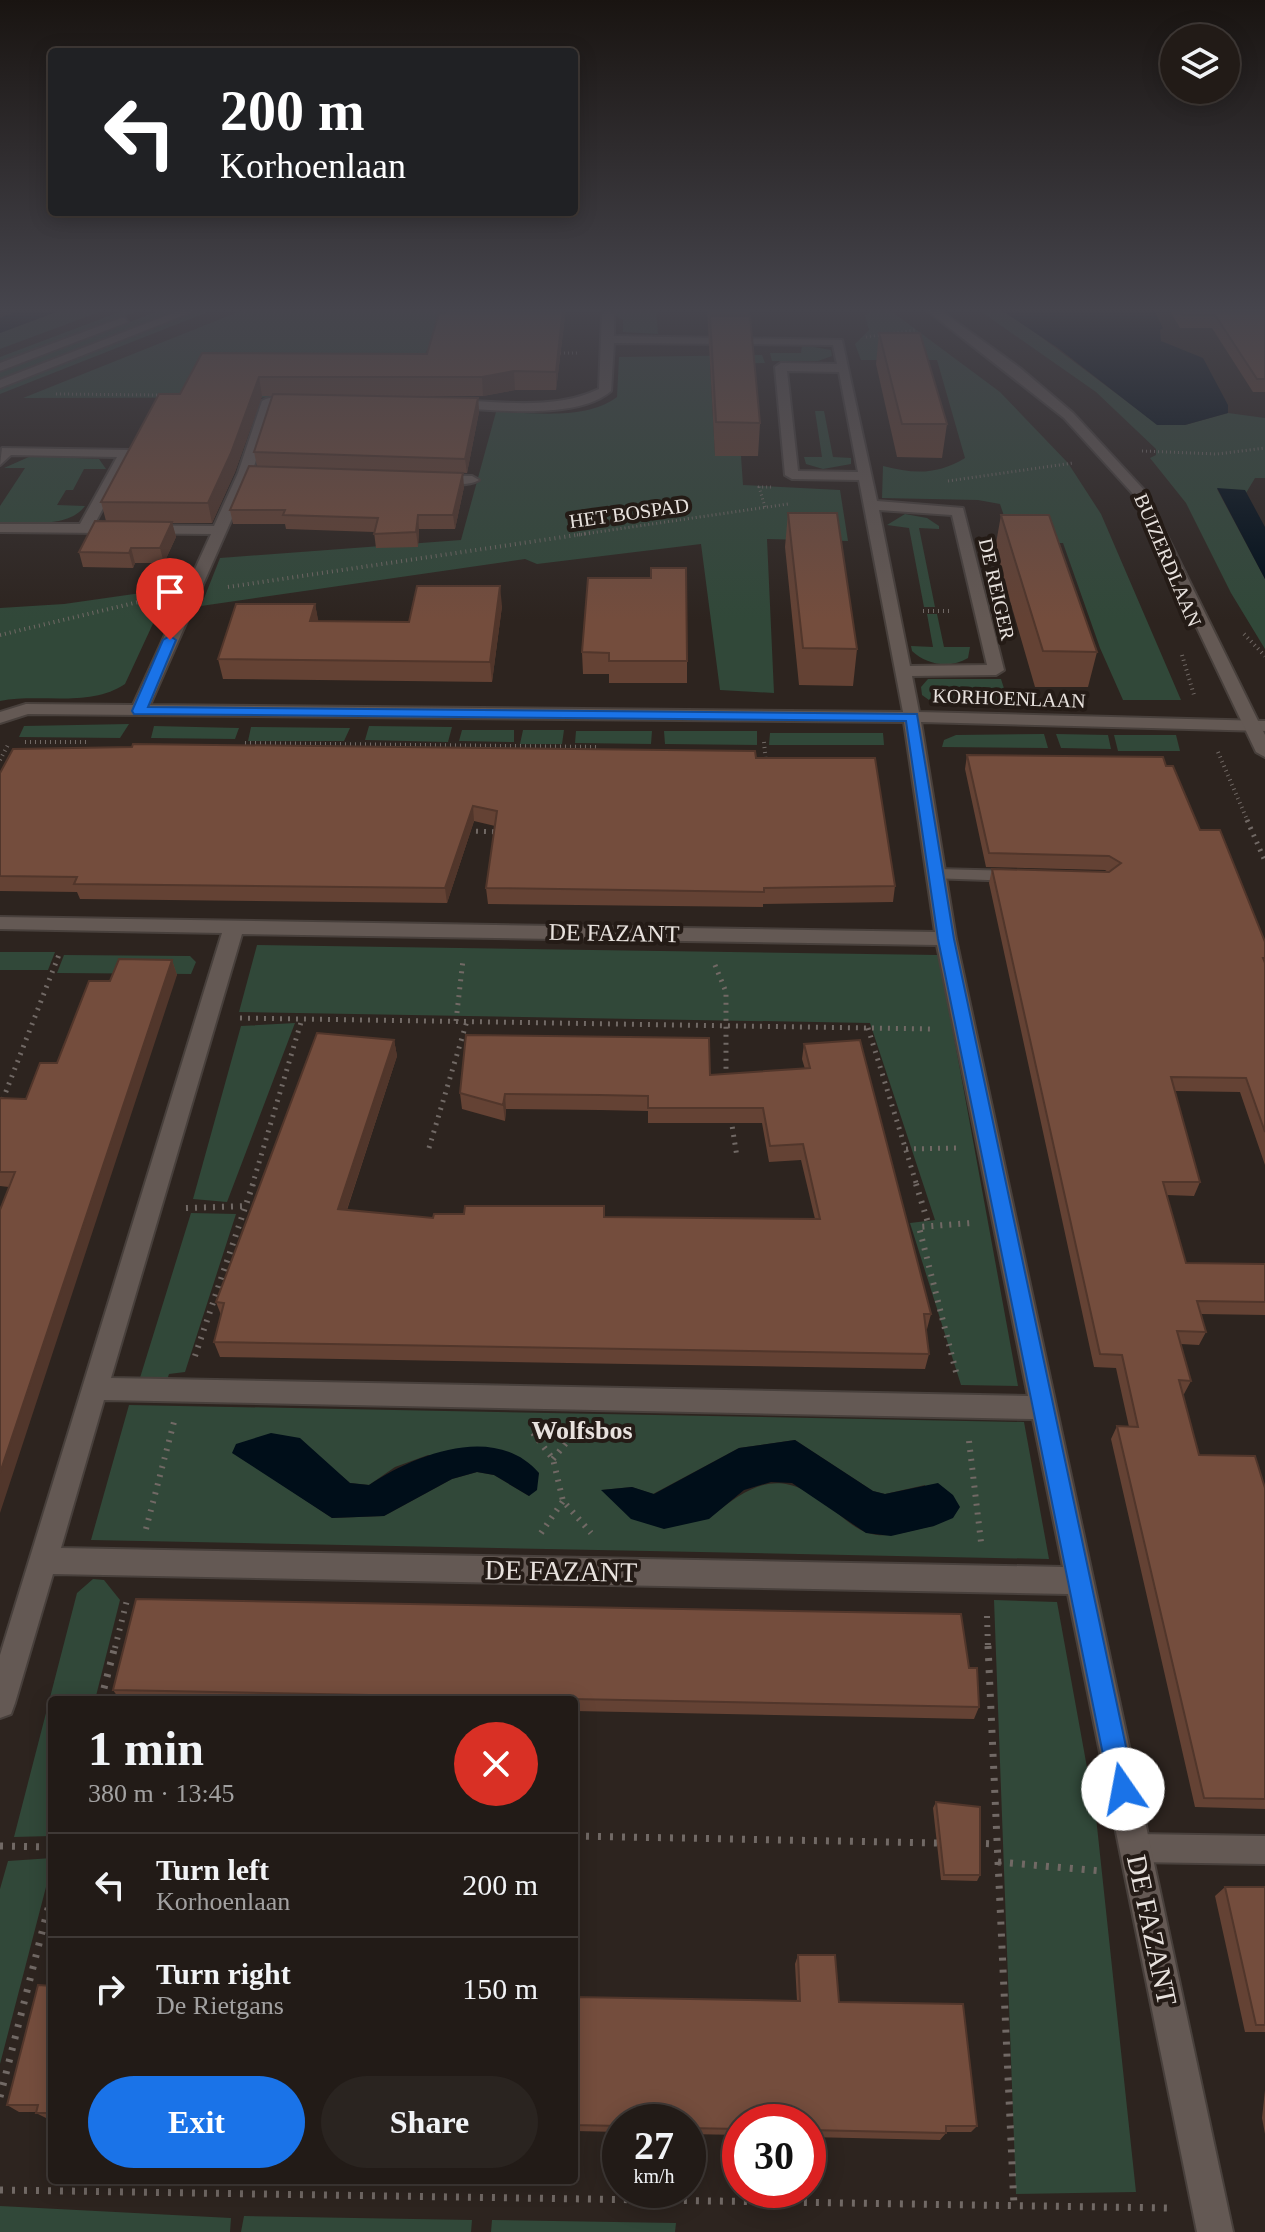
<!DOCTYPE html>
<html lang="en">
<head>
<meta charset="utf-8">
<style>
  body { margin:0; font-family:Georgia,serif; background:#2a2420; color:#f1f3f6; height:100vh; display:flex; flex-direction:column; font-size:30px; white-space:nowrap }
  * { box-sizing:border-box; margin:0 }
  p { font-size:26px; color:#a2a1a1 }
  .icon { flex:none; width:44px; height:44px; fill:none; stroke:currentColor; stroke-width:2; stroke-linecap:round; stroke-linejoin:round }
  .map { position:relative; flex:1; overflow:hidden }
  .panel { position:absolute; left:48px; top:1696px; width:530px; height:488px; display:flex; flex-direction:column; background:#221b17; border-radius:8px; box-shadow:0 4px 20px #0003,0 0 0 2px #3f3936 }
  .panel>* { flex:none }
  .hud { position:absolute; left:48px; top:48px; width:530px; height:168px; border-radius:8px; box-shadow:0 4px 20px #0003,0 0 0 2px #3f3936; background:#202124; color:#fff; overflow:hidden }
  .fabs { position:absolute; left:1160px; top:24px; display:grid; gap:16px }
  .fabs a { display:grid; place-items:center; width:80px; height:80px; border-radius:50%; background:#221b17; box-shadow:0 4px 20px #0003,0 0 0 2px #3f3936; font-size:40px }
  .speed { position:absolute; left:602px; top:2104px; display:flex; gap:16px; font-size:40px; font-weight:700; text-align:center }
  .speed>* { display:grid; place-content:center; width:104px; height:104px; border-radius:50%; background:#221b17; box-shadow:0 4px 20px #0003,0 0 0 2px #3f3936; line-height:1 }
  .speed small { font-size:20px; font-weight:400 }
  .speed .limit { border:12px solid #d22; background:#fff; color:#111 }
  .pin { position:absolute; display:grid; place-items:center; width:68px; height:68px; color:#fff; margin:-82px -34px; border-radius:50% 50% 50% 0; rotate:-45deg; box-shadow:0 0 8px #0007 }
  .pin .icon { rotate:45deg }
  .me { position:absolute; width:88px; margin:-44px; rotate:348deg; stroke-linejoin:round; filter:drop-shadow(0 0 6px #0008) }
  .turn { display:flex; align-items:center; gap:28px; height:168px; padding:0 40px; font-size:36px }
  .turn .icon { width:104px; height:104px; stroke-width:2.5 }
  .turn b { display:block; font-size:56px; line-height:68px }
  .round { display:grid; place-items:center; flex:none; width:84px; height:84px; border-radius:42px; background:#2a2420 }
  .overview { display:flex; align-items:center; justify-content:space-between; height:136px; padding:0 40px }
  h1 { font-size:48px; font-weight:800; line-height:60px }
  .primary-button { display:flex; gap:16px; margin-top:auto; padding:16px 40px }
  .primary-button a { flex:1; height:92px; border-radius:48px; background:#1a73e8; color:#fff; font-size:32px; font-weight:800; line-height:92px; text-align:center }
  .primary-button a+a { background:#2a2420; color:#f1f3f6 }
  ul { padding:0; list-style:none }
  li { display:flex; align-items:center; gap:24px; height:104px; padding:0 40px; border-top:2px solid #3f3936 }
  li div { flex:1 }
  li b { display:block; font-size:30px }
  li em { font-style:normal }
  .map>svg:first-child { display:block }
  .green { fill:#314839; fill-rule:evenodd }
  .water { fill:#000e19 }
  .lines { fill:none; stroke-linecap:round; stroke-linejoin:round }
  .service-casing { stroke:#48403c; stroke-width:4 }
  .minor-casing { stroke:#48403c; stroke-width:4 }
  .tertiary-casing { stroke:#48403c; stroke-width:4 }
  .secondary-casing { stroke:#48403c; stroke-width:4 }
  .path-far4 { stroke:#716965; stroke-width:3; stroke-dasharray:1 3; stroke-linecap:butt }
  .path-far3 { stroke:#716965; stroke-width:4; stroke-dasharray:1 4; stroke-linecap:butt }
  .path-far2 { stroke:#716965; stroke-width:5; stroke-dasharray:2 6; stroke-linecap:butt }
  .path-far1 { stroke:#716965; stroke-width:6; stroke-dasharray:2 7; stroke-linecap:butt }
  .path { stroke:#716965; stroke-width:7; stroke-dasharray:3 9; stroke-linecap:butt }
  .service { fill:#645954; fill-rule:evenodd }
  .minor { fill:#645954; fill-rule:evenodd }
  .tertiary { fill:#645954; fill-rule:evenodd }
  .secondary { fill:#645954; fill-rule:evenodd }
  .wall { fill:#644234 }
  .shaded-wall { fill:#51362b }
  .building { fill:#744d3d; stroke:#51362b; stroke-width:2 }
  .route { fill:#1a73e8; stroke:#114b97; stroke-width:2 }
  .labels { text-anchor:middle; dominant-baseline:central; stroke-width:8; stroke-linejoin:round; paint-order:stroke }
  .far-street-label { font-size:20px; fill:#e8e2de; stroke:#241b16 }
  .street-label { font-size:24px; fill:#e8e2de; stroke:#241b16 }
  .neighbourhood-label { font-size:26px; font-weight:bold; fill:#e8e2de; stroke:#241b16 }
  .near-street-label { font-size:28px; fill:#e8e2de; stroke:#241b16 }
</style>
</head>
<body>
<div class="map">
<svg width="1265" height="2232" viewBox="0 0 1265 2232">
  <rect width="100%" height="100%" fill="#2d241f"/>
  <path class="green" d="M67,308H110L0,349V333Z
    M130,308H146L0,364V357Z
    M166,308H183L0,379V372Z
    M203,308H218L0,394V388Z
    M248,308H656L658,334L623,332V320L609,312H445L405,397L23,398Z
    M877,308H887L1000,392L1068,463L1101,514L1181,700H1123L1100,648L1063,543H1013L1000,504L978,500L882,498L883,466C914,474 937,475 965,458L937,360H861L855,344L869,330L865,315Z
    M976,308H998L1029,328L1157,424L1185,425L1228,413L1265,418V478H1255L1246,493L1217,489L1265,579V649L1231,593L1186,503L1150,458L1156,455V449L1096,392Z
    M802,345L831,350L832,356L818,361H772L770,353H801Z
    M762,355L765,363L710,364L715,455L741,456L743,485L840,490L848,541L767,539L774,693L720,690L701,544L537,564L525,559L201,606L220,558L461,540L496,412C535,412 584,421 617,397L619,357Z
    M815,411H824L833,457L851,458V464L823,469L806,464L804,457H822Z
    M31,456L99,459L106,469H84L73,490H66L57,505L85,506C68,529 26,522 0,522V506L25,468H4Z
    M905,514L927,518L939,526V529L919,528L935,607H924L909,528L887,525Z
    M169,589L125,684C90,708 40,693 0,701V608L64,604Z
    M927,614H937L944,647H970L968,658C950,669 927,665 912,651L911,646L933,647Z
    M928,679H1001L1008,701L929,700L922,695L921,687Z
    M129,724L120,738L19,737L24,726Z
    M154,726L239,728L235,739L151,738Z
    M369,726L452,727L448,742L365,740Z
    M251,727H252L350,728L344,741H248Z
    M462,730H514V742L459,741Z
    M523,730H564L562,744H520Z
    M576,731H652L651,744L575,743Z
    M664,731H757V745L665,744Z
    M770,733H883L884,745H769Z
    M1044,734L1048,748L942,747L944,740L956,735Z
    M1056,734L1108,735L1111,749L1061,748Z
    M1114,735H1176L1180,751H1118Z
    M257,945L939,955L1018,1386L961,1385L910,1223L935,1220L870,1023L239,1012Z
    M0,952H55L48,970H0Z
    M64,955L190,956L196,962L191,974L57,973Z
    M295,1023L227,1202L193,1199L241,1026Z
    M191,1213L236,1214L185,1372L169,1374L166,1383L139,1381Z
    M129,1405L1024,1422L1049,1559L91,1540ZM795,1440L873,1491L885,1494L925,1485L934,1526C912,1529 889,1540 868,1533C855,1529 842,1517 832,1508C780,1467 755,1481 708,1519L602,1490L632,1487L653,1494L739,1448ZM233,1452L338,1473L350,1483L369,1485L395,1467L428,1455L539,1473L529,1496L494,1475L477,1472L452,1479L384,1516L332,1518Z
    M93,1579L104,1580L120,1600L95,1700H52V1836L14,1837L77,1593Z
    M994,1600L1057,1602L1096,1817L1136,2192L1016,2194Z
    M52,1858V1864L0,2064V1889L8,1861Z
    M0,2206L231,2218L230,2232H0Z
    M244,2216L472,2220L471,2232H241Z
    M492,2220L676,2223L675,2232H491Z"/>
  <path class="water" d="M26,308H67L0,333V318Z
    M998,308H1153L1163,328L1160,330L1161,341L1203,358L1228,405V413L1185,425H1157L1058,348Z
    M1217,488L1245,490L1265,527V579Z
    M271,1433L300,1438L350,1483L369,1485C414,1455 495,1422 539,1473L537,1490L529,1496L494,1475L477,1472L452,1479L384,1516L332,1518L232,1453L236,1444Z
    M795,1440L873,1491L885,1494L938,1483L953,1495L960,1507L953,1518L934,1526L891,1536L866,1533L792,1483L771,1482L744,1490L709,1519L664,1529L631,1519L601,1490L632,1487L654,1494L739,1448Z"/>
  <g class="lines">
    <g class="service-casing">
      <path id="service" d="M936,869L1016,871L1025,876L1016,881L930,878V870Z
        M1135,1834L1265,1836V1864L1135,1862L1125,1858L1121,1848L1125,1838Z"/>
    </g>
    <g class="minor-casing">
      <path id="minor" d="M608,311L614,314V336L842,340L877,501L963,508L1004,670L996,675L912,676L919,712L1265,721V731L921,722L956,939L1233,2232H1197L1068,1594L53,1574L15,1703L11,1714L0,1718V1655L222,933L0,929V917L935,932L904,722L28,714L0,723V712L26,704L133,705L211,534L0,532V524H80L117,457L11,455L0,465L2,448L131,450L133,453L94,525L214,526L238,473L262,401C271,395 296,395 305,401L299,405H273L252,473L150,705L903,712L859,480L792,479L785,475L775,367L781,363L837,364L833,345L614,343L611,391C576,421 494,409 449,408L443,404L449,400C498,401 554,411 599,389L602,314ZM787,371L839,372L858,472L798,471ZM879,510L952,515L987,665L910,666ZM242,934L937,945L1028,1396L111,1378ZM104,1400L1033,1419L1063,1567L61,1548Z
        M429,475L472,476L479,480C468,487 438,485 427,478Z"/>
    </g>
    <g class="tertiary-casing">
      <path id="tertiary" d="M924,308H937L1020,368L1073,413L1145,491L1265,735V757L1256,752L1134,495L1064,418Z"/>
    </g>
    <g class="secondary-casing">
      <path id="secondary" d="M186,308H202L0,388V380Z
        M124,317L128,322L0,371V363Z"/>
    </g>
    <path class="path-far4" d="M866,337L916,330
      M556,353H578
      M56,394L162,395
      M1142,451L1217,454L1265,448
      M948,481L1073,463
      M765,507L759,487H771
      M577,535L788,504"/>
    <path class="path-far3" d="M228,587L590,533
      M923,611H953
      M1244,634L1265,656
      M0,635L155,598
      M1182,655L1194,695
      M25,742H87
      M764,742L766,764
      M245,743L599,747
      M1218,752L1248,822
      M0,760L9,743"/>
    <path class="path-far2" d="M1247,820L1265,861
      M468,831L498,832
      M715,965L726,992V1081
      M240,1018L930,1029
      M456,1021L463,960
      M868,1028L917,1186
      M0,1107L60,952
      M731,1119L737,1157
      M429,1148L467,1021
      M906,1149L957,1148
      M252,1186L302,1019"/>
    <path class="path-far1" d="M916,1184L929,1226
      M186,1208L248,1206
      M195,1356L253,1184
      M956,1372L919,1227L971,1223
      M533,1433L553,1459L563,1501L591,1533
      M969,1441L981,1542
      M553,1459L575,1432
      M146,1529L174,1422
      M541,1533L563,1501
      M987,1616L988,1648
      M115,1648L128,1596"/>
    <path class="path" d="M988,1646L1014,2206
      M101,1700L115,1646
      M574,1836L940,1843
      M974,1843L997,1844
      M0,1846L52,1847
      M998,1862L1101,1871
      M0,2097L52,1893
      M0,2190L1169,2208"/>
    <use href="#service" class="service"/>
    <use href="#minor" class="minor"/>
    <use href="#tertiary" class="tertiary"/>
    <use href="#secondary" class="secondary"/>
  </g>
  <path class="wall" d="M566,308L556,390H515L483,396H344L478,398L479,412L467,473L257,466L254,452L272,396H262L235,472L212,523H172L176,537L164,563H135L133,568L83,567L79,552L106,521L101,502L180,394L202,353L427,354Z
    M707,308H749V316L760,423L758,456H715Z
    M1168,308L1265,309V392H1253L1212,328H1180Z
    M879,333L947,424L942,458L897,457L876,364Z
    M464,487L455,529H419L418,547L376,548L374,532L286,529L285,524H233L230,510Z
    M788,513L857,649L853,686L799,685L785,547Z
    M1001,515L1097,652L1088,687H1035L995,549Z
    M651,578L687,661V683H609V674H583L582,652Z
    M315,604L318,621L409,622L502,606L492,682L223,679L218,659Z
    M967,755L1166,766L1200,830L1265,942V1165L1240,1092L1175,1091L1200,1182L1194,1196L1167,1195L1186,1263L1265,1264V1315L1201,1314L1206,1332L1199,1345L1181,1344L1191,1381L1184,1394H1182L1199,1455L1265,1488V1809L1195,1807L1111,1439L1117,1426L1129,1427L1116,1368L1094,1367L989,883L992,869L1108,872L1105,870L986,867L965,769Z
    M756,758L895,886L893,902L763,904V907L488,904L486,888L495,826L474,821L447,903L80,899L77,892L0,891V773Z
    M172,960L177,975L9,1187L0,1186V1098L26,1099L57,1063L110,981Z
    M394,1040L397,1056L347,1210L433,1218L605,1217L815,1219L801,1160L769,1162L762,1123H648V1111L600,1110L506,1109L505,1121L462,1109L460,1093L805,1069L802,1059L804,1044L931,1314L927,1329H926L929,1354L925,1369L220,1357L214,1342L221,1315L216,1302Z
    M969,1668L979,1707L974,1719L574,1711V1700H120L113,1690Z
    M936,1802L980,1875L977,1881L941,1880L933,1808Z
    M1225,1887H1265V2032H1245L1215,1896Z
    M798,1955L839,2002L977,2126L971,2132H946V2133L940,2140L808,2137V2122H740V2135L688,2134V2122H620V2132L574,2131V1997L797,2001L795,1964Z
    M52,1986V2119H48L36,2113L37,2112H19L7,2105Z
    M1265,2090V2134L1262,2118Z"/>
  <path class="shaded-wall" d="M563,308H566L556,390V372Z
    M514,371L515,390L483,396L482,377Z
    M259,377L262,396L235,472L212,523L208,503Z
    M478,398L479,412L467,473L465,459Z
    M463,473L464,487L455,529L453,515Z
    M418,515L419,529L418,547L416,532Z
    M172,522L176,537L164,563L160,548Z
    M131,548L135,563L133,568L129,553Z
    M500,586L502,606L492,682L490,662Z
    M315,604L319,624L310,621Z
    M473,806L474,821L447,903L445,888Z
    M172,960L177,975L0,1513V1473Z
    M394,1040L397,1056L342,1224L338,1209Z
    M505,1094L506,1109L505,1121L503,1105Z"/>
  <path class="building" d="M446,308H563L556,372L514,371L482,377H259L231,453L208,503L101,502L159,394H180L202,353L427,354L439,313H445Z
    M1179,308L1265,309V379H1257L1215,315H1183Z
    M710,316H750L760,423L716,422Z
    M879,333H920L947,424H902Z
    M273,394L478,398L465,459L254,452Z
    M249,466L463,473L453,515H418L416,532L374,534L378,518L283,515L285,510H230Z
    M788,513H837L857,649L803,648Z
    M1001,515H1049L1097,652L1043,651Z
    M95,521L172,522L160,548H131L129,553L79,552Z
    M651,568H686L687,661H609V653L582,652L588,578H651Z
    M417,586H500L490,662L218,659L236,604H315L310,621L409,622Z
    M133,744L755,751L756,758H875L895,886L764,888V892L486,888L497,811L473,806L445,888L74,884L77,877L0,876V773L13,749L132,747Z
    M967,755L1163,757L1166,766H1173L1200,830H1220L1265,942V958H1263L1265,963V1132L1246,1078L1171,1077L1200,1182H1163L1186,1263L1265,1264V1302L1197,1301L1206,1332L1177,1331L1191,1381L1179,1380L1199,1455L1255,1456L1265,1488V1799L1204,1798L1117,1426L1138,1427L1122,1355L1100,1354L992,869L1109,872L1121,863L1109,856L989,853Z
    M119,959L172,960L0,1473V1210L15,1172H0V1098L26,1099L40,1063H57L89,981H110Z
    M317,1033L394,1040L338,1209L433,1218L434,1214H464L465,1206H604V1217L820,1219L803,1144L770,1146L763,1108H648V1096L599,1095L505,1094L503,1105L460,1093L466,1035L709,1038L710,1075L810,1068L804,1044L860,1040L931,1314H924L929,1354L214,1342L224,1303L216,1302Z
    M136,1599L961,1614L969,1668H977L979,1707L113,1690Z
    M936,1802L980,1807V1875H944Z
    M1225,1887H1265V2025H1256Z
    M798,1955H835L839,2002L963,2004L977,2126H946V2133L808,2130V2122H740V2129L688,2128V2122H620V2126L574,2125V1997L800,2001Z
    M38,1985L52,1986V2113H36L38,2105H7Z"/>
  <linearGradient id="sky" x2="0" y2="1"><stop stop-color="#191411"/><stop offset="0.5" stop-color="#46454d"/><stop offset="1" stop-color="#46454d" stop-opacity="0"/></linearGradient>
  <rect width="1265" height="620" fill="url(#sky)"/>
  <path class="route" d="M170,636L176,640L148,707L917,714L954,939L1135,1789L1132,1798L1123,1801L1114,1798L1110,1789L938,939L906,721L134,714L132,711L163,640Z"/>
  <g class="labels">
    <g class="far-street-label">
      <text transform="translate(629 513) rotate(-8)">HET BOSPAD</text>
      <text transform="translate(1168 560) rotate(67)">BUIZERDLAAN</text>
      <text transform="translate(997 589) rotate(77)">DE REIGER</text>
      <text transform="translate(1009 698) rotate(2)">KORHOENLAAN</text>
    </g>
    <g class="street-label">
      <text transform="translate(614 933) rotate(1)">DE FAZANT</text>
    </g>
    <g class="neighbourhood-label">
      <text x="582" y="1430">Wolfsbos</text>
    </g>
    <g class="near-street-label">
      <text transform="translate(561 1571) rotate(1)">DE FAZANT</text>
      <text transform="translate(1152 1930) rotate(78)">DE FAZANT</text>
    </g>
  </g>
</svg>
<div class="fabs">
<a><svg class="icon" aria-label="layers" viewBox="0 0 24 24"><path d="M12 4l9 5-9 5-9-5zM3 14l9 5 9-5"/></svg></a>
</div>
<div class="speed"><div>27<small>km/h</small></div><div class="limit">30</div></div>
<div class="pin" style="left:170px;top:640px;background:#d93025"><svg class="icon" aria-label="arrive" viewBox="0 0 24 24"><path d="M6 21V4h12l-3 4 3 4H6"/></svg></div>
<svg class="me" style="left:1123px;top:1789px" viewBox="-20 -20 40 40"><circle r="19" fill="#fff"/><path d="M0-13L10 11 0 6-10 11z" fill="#1a73e8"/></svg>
<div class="hud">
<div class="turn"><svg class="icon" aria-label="left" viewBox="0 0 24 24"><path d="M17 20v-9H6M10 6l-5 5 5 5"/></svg><div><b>200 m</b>Korhoenlaan</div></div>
</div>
<section class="panel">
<div class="overview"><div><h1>1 min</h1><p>380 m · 13:45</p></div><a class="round" style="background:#d93025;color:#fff"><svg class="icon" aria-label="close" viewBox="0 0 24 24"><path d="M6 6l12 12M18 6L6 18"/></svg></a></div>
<ul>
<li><svg class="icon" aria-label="left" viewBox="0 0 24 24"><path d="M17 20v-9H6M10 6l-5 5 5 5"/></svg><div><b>Turn left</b><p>Korhoenlaan</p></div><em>200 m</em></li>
<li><svg class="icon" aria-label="right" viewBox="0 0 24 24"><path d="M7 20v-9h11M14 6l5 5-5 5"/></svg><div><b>Turn right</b><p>De Rietgans</p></div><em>150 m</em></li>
</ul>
<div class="primary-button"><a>Exit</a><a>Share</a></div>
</section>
</div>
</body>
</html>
